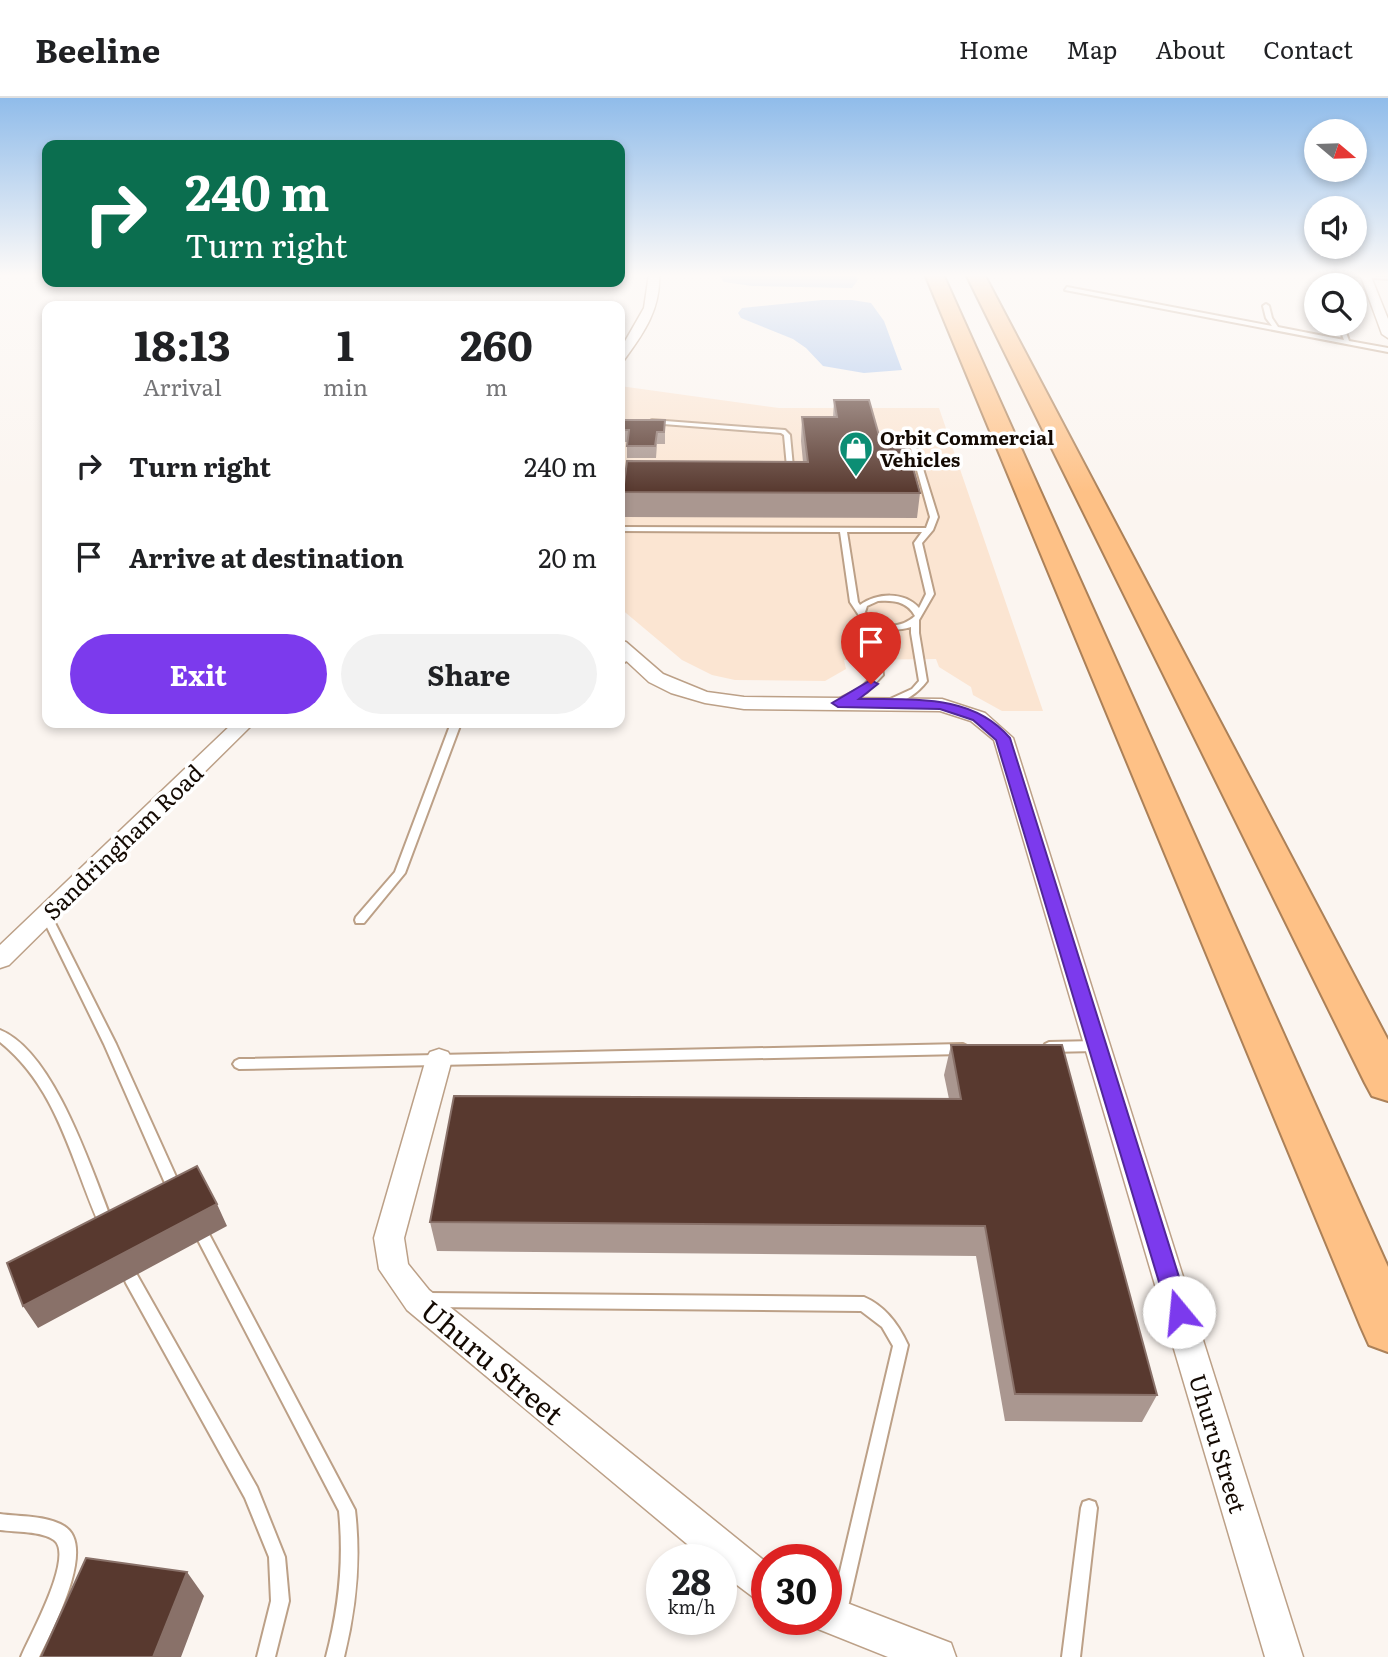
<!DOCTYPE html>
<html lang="en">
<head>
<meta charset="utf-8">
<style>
  body { margin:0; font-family:Literata,serif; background:#f2f2f2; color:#202124; height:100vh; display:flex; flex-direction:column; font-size:26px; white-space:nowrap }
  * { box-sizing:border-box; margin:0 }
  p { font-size:23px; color:#757577 }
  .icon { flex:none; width:38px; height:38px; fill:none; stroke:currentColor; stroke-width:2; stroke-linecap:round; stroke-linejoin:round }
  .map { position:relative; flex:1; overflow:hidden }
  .panel { position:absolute; left:42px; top:203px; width:583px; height:427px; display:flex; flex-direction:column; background:#fff; border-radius:14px; box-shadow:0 4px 10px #0003 }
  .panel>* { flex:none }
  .banner { position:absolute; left:42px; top:42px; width:583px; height:147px; border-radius:14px; box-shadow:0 4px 10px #0003; background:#0b6e4f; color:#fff; overflow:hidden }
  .needle { width:46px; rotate:109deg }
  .controls { position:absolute; left:1304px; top:21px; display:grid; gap:14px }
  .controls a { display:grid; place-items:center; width:63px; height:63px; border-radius:50%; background:#fff; box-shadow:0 4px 10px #0003; font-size:35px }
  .speed { position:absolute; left:646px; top:1446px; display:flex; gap:14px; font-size:35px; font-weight:700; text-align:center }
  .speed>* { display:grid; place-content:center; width:91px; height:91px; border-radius:50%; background:#fff; box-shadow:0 4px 10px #0003; line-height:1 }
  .speed small { font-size:18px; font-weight:400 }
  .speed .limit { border:10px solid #d22; background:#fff; color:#111 }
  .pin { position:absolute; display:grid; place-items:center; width:60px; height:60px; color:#fff; margin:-72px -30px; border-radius:50% 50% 50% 0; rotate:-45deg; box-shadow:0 0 7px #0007 }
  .pin .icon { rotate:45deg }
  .me { position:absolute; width:77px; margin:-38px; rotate:343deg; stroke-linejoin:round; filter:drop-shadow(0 0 5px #0008) }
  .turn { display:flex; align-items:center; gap:24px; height:147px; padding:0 28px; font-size:32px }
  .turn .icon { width:91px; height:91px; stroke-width:2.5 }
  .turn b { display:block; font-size:49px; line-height:60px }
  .eta { display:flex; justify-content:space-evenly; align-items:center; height:119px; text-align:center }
  .eta b { font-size:42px; font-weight:700; line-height:49px }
  .cta { display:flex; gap:14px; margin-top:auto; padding:14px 28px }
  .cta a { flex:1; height:80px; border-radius:42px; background:#7c3aed; color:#fff; font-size:28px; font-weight:700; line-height:80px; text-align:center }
  .cta a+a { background:#f2f2f2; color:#202124 }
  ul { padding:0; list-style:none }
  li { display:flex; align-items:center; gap:21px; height:91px; padding:0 28px }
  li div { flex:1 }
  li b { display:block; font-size:26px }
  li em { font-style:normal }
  header { display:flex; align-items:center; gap:42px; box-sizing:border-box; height:98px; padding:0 35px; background:#fff; border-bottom:2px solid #e0e0e0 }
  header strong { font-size:33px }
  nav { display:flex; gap:38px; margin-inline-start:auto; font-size:24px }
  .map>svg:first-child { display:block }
  .built { fill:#fbe5d2 }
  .water { fill:#acc7ee }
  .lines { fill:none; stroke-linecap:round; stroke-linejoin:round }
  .lane-casing { stroke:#bca087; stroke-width:4 }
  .street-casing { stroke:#bca087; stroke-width:3 }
  .highway-casing { stroke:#ac8158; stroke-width:4 }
  .lane { fill:#fff; fill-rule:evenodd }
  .street { fill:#fff; fill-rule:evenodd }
  .highway { fill:#fec186; fill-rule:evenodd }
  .wall { fill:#aa9790 }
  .shaded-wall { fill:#897169 }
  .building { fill:#58392f; stroke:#897169; stroke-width:2 }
  .route { fill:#7c3aed; stroke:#51269a; stroke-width:2 }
  .labels { text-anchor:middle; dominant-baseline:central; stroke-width:7; stroke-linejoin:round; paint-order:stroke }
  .far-poi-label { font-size:19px; font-weight:bold; fill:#140a03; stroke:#fff; text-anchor:start }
  .street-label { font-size:23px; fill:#140a03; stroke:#fff }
  .near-street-label { font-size:28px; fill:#140a03; stroke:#fff }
</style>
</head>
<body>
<header>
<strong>Beeline</strong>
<nav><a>Home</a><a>Map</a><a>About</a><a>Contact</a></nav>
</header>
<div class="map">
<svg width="1388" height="1559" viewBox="0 0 1388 1559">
  <rect width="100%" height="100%" fill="#fbf5f0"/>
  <path class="built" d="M620,288L779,310H939L1043,613H1002L973,597L971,589L939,569L936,561L844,562L846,571L825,583L735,582L712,577L682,562L620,510Z"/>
  <path class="water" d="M718,176H855L858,182L852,190L752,188L724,184Z
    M822,202H852L871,205L884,223L902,272L864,275L823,268L806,250L793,241L741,220L738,215L742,210Z"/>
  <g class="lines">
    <g class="lane-casing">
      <path id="lane" d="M1337,176L1388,179V181L1339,177Z
        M1067,189L1272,228L1266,220L1263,208L1266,206L1269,208L1272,220L1278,229L1344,242L1338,226H1343L1349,243L1388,250V254L1065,192Z
        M1310,208H1316V212L1310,210Z
        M652,322L785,332L790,337L793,369L787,375L782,374L787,369L784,337L781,335L650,325L649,324Z
        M874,336H898L915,345L938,419L933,432L922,445L934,496L919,522V535L927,583C918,595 903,606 888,606V602L912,591L919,583L911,535V529C897,533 887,532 873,528L879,542L883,577L867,594L838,608L835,607V603L861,590L875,576L871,542L862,522L850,504L840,434L620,433V429L926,430L930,419L910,347L897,340L872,339V337ZM847,434H922L914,445L926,496L919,510C904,493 877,495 860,507L858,504ZM878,503C893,502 907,503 915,518C901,531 876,532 865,514L867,508Z
        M631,555L634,556V560L620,566V561Z
        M451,625H461L405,775L364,825H356L355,822L356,819L395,774Z
        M46,813L51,817L116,946L182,1092L180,1096L175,1098L170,1096L168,1092L104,946L41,817Z
        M0,932C55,954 93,1076 114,1128L112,1132L107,1134L102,1132C72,1067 59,991 0,944Z
        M1096,943L1100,945L1102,948L1100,951L1096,953L1049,954L1045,952L1043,949L1045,946L1049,944Z
        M963,946L967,948L969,951L967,954L963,956L239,971L235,969L233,966L235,963L239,961Z
        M204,1134L209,1136L355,1412C361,1463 356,1510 344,1559H326C339,1510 344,1464 339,1413L199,1144L197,1140L199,1136Z
        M131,1174L136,1175L257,1389L285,1459L289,1503L275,1559H257L271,1503L269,1459L245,1400L126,1185L124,1180L126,1175Z
        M428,1195L864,1199C885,1208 899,1227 908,1247L845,1522L839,1525L833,1522L830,1516L893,1248L882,1229L861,1213L428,1209L423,1207L421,1202L423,1197Z
        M1089,1402L1095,1404L1097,1410L1080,1559H1062L1081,1410L1083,1404Z
        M0,1416C21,1419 45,1417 64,1428C98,1448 51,1534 39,1559H21C29,1539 75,1458 54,1442C42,1433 15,1434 0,1432Z"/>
    </g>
    <g class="street-casing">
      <path id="street" d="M649,176H659C661,210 644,235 624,262L620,263V252L644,210Z
        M1360,176H1370L1388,221V240L1382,236Z
        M620,543L626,544L663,576L707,594L744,599L942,601L985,615L1013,640L1303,1559H1265L994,642L971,623L940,613L744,611L705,605L671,595L649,584L620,557Z
        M233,625H254L9,867L0,870V847Z
        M439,951L448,954L452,961L404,1140L408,1166L429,1192L766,1464V1504L753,1499L721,1475V1461H705L407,1212L379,1171L374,1140L426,961L430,954Z
        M826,1497L951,1545L956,1559H888L813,1529L809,1521H826Z"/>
    </g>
    <g class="highway-casing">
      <path id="highway" d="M925,176H943L1388,1169V1254L1369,1247L1361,1229Z
        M966,176H984L1388,942V1003L1372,998L1365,985Z"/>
    </g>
    <use href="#lane" class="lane"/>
    <use href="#street" class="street"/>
    <use href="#highway" class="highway"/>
  </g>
  <path class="wall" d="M834,302L882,348L920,395L917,420L624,419L623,394L803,364L801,343L802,319H833Z
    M665,322V346H657L656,360H627V344H620V330Z
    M951,947L1157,1297L1142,1324L1005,1323L976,1158L437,1153L430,1124L949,1001L944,977Z"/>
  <path class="shaded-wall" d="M217,1106L227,1128L38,1230L23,1208Z
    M187,1474L204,1498L181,1559H153Z"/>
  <path class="building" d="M834,302H869L882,348H907L920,395L623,394L627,363L808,364L802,319H837Z
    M621,322H665L664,334H657L655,348H627L629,332H620Z
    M951,947H1062L1157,1297L1015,1296L985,1128L430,1124L454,998L961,1001Z
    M197,1068L217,1106L23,1208L7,1165Z
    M86,1460L187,1474L153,1559H41Z"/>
  <linearGradient id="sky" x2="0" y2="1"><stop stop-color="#90bcea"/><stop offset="0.45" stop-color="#fdfaf8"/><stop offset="1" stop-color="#fdfaf8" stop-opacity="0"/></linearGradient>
  <rect width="1388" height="394" fill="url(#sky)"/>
  <path class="route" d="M871,582L878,586L859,601C912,602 972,595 1010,640L1190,1214L1187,1221L1179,1224L1172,1221L1168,1214L996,642L973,622L940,611L838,609L832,605Z"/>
  <defs>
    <g id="shop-pin" transform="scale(1.75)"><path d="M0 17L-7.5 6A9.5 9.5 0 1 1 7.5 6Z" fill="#0c8e74" stroke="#fff"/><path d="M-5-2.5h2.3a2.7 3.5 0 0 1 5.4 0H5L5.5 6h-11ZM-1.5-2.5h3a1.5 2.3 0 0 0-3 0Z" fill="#fff"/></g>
  </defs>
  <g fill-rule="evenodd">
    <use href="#shop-pin" x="856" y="350"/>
  </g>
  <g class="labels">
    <g class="far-poi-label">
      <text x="880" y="339">Orbit Commercial<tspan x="880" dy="22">Vehicles</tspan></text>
    </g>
    <g class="street-label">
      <text transform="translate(122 743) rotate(-44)">Sandringham Road</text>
      <text transform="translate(1219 1345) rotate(73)">Uhuru Street</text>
    </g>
    <g class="near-street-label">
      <text transform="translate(493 1263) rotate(40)">Uhuru Street</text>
    </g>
  </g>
</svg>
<div class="controls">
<a><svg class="needle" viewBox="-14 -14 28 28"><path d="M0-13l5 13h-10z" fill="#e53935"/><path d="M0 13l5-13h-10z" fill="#757577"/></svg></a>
<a><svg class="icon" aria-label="sound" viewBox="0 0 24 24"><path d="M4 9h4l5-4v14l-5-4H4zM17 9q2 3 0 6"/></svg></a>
<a><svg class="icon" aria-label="search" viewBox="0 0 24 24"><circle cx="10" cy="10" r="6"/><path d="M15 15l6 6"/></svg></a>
</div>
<div class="speed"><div>28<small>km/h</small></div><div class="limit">30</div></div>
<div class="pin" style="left:871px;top:586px;background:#d93025"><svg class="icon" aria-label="arrive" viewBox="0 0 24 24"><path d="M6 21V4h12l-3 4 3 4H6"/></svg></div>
<svg class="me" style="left:1179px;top:1214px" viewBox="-20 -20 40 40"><circle r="19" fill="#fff"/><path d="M0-13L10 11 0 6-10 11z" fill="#7c3aed"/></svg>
<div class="banner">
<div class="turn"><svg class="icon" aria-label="right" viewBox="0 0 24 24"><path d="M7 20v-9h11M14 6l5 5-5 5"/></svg><div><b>240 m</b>Turn right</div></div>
</div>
<section class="panel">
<div class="eta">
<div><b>18:13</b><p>Arrival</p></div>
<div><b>1</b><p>min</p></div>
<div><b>260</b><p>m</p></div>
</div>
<ul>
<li><svg class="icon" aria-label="right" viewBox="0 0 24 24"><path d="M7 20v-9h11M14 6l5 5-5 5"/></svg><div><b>Turn right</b></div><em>240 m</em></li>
<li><svg class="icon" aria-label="arrive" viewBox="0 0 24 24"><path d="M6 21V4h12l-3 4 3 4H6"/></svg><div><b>Arrive at destination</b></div><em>20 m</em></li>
</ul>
<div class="cta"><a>Exit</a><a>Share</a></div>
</section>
</div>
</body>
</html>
